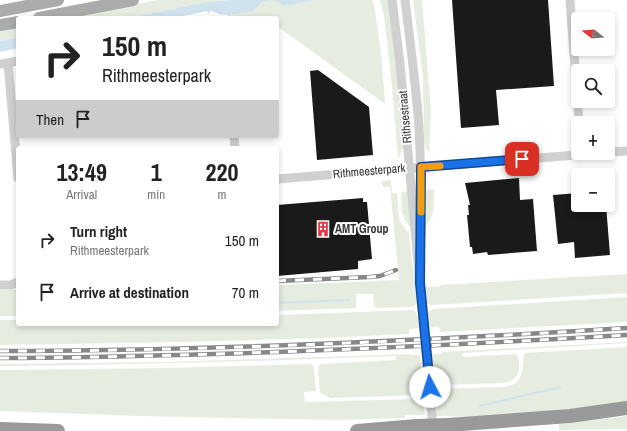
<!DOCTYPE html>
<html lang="en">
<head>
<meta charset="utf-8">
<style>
  body { margin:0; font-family:"Archivo Narrow",sans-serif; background:#f2f2f2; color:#222; height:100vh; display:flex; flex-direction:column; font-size:15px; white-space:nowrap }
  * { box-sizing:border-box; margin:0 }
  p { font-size:13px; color:#767676 }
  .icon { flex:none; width:22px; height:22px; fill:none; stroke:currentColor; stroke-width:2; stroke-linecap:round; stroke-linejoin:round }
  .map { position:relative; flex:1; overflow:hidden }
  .sheet { position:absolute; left:16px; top:146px; width:263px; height:180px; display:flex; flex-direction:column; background:#fff; border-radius:4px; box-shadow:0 2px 6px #0003 }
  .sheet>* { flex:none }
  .banner { position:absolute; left:16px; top:16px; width:263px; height:122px; border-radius:4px; box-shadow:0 2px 6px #0003; background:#fff; color:#222; overflow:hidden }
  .needle { width:26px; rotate:287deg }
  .tools { position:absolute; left:571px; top:12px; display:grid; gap:8px }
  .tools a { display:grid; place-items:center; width:44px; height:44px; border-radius:4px; background:#fff; box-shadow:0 2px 6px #0003; font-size:20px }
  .pin { position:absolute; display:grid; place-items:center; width:34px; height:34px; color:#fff; margin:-17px; border-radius:8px; box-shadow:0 2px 6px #0006 }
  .me { position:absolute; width:44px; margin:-22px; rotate:355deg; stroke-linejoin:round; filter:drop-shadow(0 0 3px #0008) }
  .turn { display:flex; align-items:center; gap:14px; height:84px; padding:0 20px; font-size:18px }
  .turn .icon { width:52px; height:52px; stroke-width:2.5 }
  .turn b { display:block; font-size:28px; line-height:34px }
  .then { display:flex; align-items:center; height:38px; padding:0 20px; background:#0003; gap:8px; font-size:15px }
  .eta { display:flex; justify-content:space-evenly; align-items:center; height:68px; text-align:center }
  .eta b { font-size:24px; font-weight:800; line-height:28px }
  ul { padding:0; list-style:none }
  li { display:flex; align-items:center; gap:12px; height:52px; padding:0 20px }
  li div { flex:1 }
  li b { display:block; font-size:15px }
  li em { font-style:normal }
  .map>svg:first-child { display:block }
  .green { fill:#e6ecdf }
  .water { fill:#cfe2ee }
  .building { fill:#1a1a1a }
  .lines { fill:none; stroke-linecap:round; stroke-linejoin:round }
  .minor { stroke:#d0d0d0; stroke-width:9 }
  .major { stroke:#ababab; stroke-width:12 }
  .highway { stroke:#9a9a9a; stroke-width:14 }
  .rail-casing { stroke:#888; stroke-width:4.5 }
  .rail { stroke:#fff; stroke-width:3; stroke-dasharray:9; stroke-linecap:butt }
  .highway-bridge { stroke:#9a9a9a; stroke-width:14 }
  .route-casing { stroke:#114b97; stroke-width:10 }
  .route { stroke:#1a73e8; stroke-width:7 }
  .slow { stroke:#f59e0b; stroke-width:7 }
  .labels { text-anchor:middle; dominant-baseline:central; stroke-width:4; stroke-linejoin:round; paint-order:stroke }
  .street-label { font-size:12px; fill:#333; stroke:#fff }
  .poi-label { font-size:12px; font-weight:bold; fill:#333; stroke:#fff; text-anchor:start }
</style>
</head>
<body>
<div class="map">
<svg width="627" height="431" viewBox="0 0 627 431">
  <rect width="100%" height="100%" fill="#fff"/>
  <path class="green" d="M157,0H232L206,2L129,18H61Z
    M274,0L284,6L317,0H372L374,5L381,53L385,104L277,26V18H267L259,16L243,18H229L227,14L254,11L262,2Z
    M380,0H389L395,42L404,145L399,158L398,157L391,76L384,16Z
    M413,0H422L431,111L430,130L429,153L426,148L424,141L423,77Z
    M18,26V37L0,41V29Z
    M391,180L392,193H397L399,220L409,234L412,264L415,276L418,303L412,307L376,308L374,306L373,294H356V308L277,311V285L399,280L390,187H383L382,181Z
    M434,189C434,203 435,218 424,228V190Z
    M408,191L411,228L405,220L402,212L401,192Z
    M627,274V293L431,305L426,303L425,287H438L441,285Z
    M18,289V316H0V290H13Z
    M627,297V322L440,332L439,327H430L428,312L434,309Z
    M414,310L417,315L420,328L409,329V334C273,341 136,343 0,345V320H18V324H277V315Z
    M627,342V343L462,353L463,357L516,354C519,357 519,361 519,366C519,377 514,381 503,383L439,385L435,383L433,378L430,354H442V352Z
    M627,347V403L597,407L472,417L436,416C436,407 432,393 440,389L503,387C524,385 522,372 524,355L525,353Z
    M411,354V355H420L423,386V393L419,395L331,398L324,395L320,392L318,371L319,365L321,364L396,360V356C264,361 132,365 0,366V364L167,362Z
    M310,364L313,366L314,369L316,391L304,392L305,402L419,399L423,401L425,415H405V418L335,420L140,416L0,411V370L167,368Z
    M627,416V429L559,430V424Z"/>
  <path class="water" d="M232,0H317L284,6L274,0L262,2L254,11C244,12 229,16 219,14C216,13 213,11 210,11V13H208L207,11L173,18H129L206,2Z
    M18,37V48L0,52V41Z
    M350,299V301L277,304V302Z
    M561,386V388L479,407V405Z"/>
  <path class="building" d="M452,0H548L554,86L496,90L499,125L461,128Z
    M318,70L369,107L373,155L317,160L310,71Z
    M519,178L520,200L533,199L537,251L488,255L487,252L473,254L472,247H470L467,215H469L468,205H470L465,183Z
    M578,193V205H606L610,255L575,258L574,242L558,244L553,195Z
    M363,198V202H367L372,259L358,261V269L277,276V205Z"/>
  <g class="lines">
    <path class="minor" d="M392,0L400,63L433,430
      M405,0C410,42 416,85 419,127C421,163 421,198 421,234
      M570,0L579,123
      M8,63L18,178
      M0,64L18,61
      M234,136L235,148
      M608,152L627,151
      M277,179L601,153
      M0,285H11L18,282"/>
    <path class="major" d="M0,11L58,0
      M39,18L133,0
      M0,25L18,22"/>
    <path class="highway" d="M448,425L570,416L627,408
      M0,429L58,431
      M357,431L417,426"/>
    <g class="rail-casing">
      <path id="rail" d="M277,281L370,277L380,276L396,270
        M0,351C209,351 418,341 627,328
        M0,358C71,358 143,356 214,354C352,350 490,343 627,335"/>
    </g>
    <use href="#rail" class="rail"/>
    <path class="highway-bridge" d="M417,426L448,425"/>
  </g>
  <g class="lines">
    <g class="route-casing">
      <path id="route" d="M430,387L420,283L421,167L522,159"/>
    </g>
    <use href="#route" class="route"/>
    <path class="slow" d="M421,212V167L440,166"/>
  </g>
  <defs>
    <g id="building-bare" transform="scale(1.2)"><path d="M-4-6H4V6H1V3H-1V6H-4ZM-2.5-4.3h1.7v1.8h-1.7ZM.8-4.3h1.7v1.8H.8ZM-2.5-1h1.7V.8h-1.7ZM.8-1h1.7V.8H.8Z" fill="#e63946" stroke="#fff" stroke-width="2.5" paint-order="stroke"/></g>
  </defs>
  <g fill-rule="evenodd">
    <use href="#building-bare" x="323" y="229"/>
  </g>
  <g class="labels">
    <g class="street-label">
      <text transform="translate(405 117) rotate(-95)">Rithsestraat</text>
      <text transform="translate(369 171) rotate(-5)">Rithmeesterpark</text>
    </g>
    <g class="poi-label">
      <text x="335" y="229">AMT Group</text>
    </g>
  </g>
</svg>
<div class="tools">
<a><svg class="needle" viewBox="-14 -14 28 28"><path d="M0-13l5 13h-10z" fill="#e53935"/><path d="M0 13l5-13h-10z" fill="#767676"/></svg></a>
<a><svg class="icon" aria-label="search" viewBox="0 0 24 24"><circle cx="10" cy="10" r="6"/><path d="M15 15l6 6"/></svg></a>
<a>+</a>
<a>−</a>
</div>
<div class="pin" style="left:522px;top:159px;background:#d93025"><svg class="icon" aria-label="arrive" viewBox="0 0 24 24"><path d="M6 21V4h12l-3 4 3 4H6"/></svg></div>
<svg class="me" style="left:430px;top:387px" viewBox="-20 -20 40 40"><circle r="19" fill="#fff"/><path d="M0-13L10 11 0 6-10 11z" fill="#1a73e8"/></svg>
<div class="banner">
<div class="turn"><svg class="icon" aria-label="right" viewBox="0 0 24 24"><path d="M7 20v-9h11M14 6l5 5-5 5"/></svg><div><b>150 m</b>Rithmeesterpark</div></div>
<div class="then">Then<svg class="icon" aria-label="arrive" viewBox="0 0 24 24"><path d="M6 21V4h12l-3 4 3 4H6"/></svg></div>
</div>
<section class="sheet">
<div class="eta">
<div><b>13:49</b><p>Arrival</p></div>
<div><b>1</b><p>min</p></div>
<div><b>220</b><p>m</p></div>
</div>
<ul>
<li><svg class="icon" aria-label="right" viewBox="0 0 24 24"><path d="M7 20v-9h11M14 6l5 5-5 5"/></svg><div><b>Turn right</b><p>Rithmeesterpark</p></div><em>150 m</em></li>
<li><svg class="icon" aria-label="arrive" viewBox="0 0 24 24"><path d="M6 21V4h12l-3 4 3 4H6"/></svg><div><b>Arrive at destination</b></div><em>70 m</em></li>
</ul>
</section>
</div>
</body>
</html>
